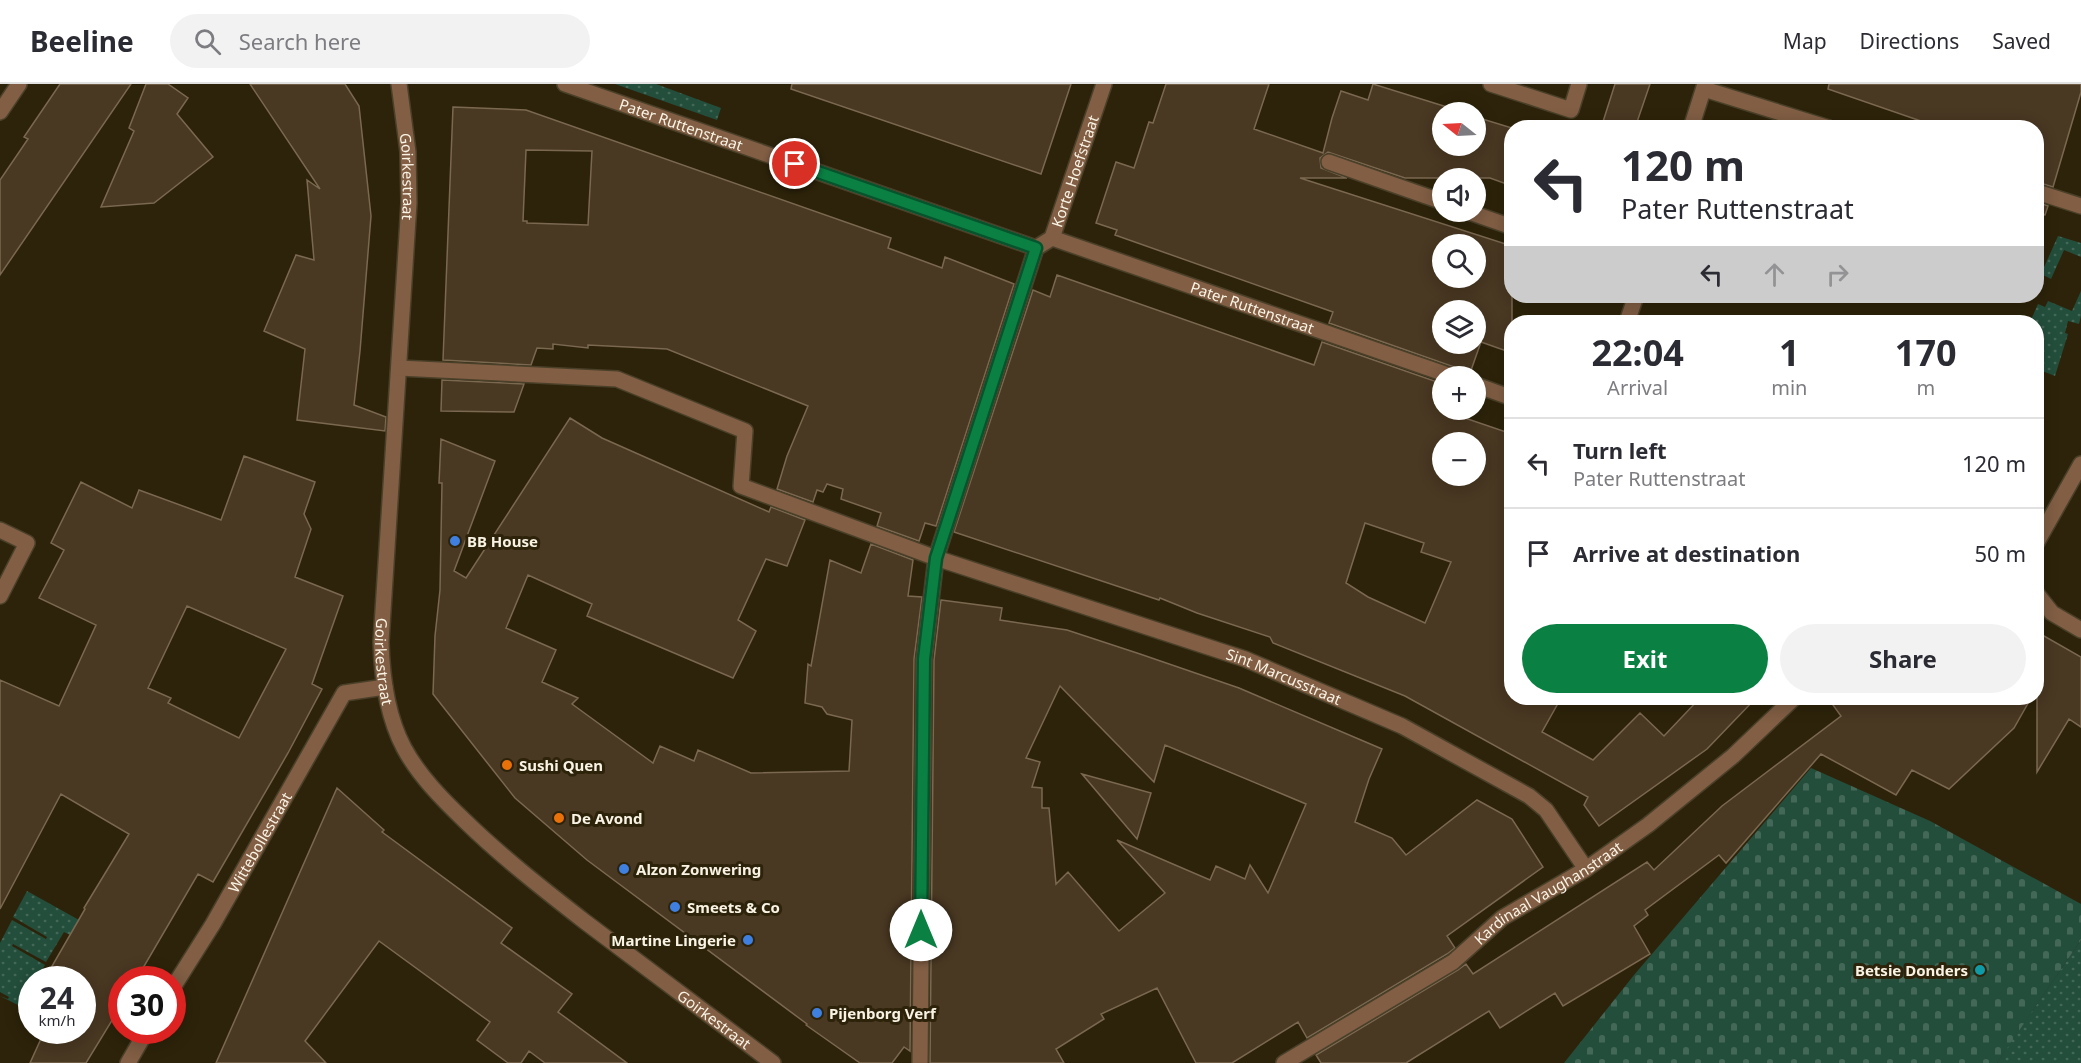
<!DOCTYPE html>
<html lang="en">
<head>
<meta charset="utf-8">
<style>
  body { margin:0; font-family:"Noto Sans",sans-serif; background:#f2f2f3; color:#2b2b33; height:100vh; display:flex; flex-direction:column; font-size:22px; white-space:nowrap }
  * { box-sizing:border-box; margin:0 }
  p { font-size:20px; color:#7c7c81 }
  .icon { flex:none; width:33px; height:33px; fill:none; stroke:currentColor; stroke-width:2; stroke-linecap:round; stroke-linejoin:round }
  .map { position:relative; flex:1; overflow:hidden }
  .details { position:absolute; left:1504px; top:231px; width:540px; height:390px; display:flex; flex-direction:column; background:#fff; border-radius:24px; box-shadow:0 3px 15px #0003 }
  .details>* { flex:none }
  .banner { position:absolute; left:1504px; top:36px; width:540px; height:183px; border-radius:24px; box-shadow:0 3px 15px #0003; background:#fff; color:#2b2b33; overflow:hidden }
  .needle { width:39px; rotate:288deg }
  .tools { position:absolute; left:1432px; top:18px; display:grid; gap:12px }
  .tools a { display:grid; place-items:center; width:54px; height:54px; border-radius:50%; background:#fff; box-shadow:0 3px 15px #0003; font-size:30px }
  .speed { position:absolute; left:18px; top:882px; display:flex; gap:12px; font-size:30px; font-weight:700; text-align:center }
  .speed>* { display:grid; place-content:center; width:78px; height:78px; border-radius:50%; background:#fff; box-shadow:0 3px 15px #0003; line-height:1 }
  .speed small { font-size:15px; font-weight:400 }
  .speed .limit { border:9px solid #d22; background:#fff; color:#111 }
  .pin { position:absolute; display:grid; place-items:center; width:51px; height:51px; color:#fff; margin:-26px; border:3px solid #fff; border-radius:50%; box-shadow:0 2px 6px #0007 }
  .me { position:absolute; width:66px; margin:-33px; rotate:0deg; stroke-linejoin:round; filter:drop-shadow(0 0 4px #0008) }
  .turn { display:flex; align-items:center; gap:21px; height:126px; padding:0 18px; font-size:27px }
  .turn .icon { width:78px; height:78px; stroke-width:2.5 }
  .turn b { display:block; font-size:42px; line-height:51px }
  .lanes { display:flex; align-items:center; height:57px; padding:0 18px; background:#0003; justify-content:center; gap:30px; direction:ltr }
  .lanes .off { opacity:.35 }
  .eta { display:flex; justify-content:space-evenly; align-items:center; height:102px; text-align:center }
  .eta b { font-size:36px; font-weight:700; line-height:42px }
  .primary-button { display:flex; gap:12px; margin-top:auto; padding:12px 18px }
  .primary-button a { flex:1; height:69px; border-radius:36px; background:#0b8043; color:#fff; font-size:24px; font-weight:700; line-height:69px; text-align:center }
  .primary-button a+a { background:#f2f2f3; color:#2b2b33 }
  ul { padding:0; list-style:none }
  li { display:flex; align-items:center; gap:18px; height:90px; padding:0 18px; border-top:2px solid #e1e1e2 }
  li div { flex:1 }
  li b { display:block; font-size:22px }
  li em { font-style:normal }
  header { display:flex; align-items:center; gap:36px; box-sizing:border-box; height:84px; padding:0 30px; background:#fff; border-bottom:2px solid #e1e1e2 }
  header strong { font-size:28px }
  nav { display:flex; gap:33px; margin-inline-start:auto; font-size:21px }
  .search { width:420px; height:54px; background:#f2f2f3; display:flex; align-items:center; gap:15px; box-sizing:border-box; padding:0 21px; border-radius:33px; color:#7c7c81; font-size:22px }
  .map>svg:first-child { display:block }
  .green { fill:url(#green-dots) }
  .cemetery { fill:url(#cemetery-stones) }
  .building { fill:#493822; stroke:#7b6851; stroke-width:1.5; fill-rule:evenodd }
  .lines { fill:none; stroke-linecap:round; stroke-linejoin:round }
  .minor-casing { stroke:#4a4029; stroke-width:18 }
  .minor { stroke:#815e44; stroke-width:15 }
  .route-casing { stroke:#07532c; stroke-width:15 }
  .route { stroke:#0b8043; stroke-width:10 }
  .shop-dot { fill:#3f7fe0; stroke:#2d230a; stroke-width:2 }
  .food-dot { fill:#e8710a; stroke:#2d230a; stroke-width:2 }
  .culture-dot { fill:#0f9aa8; stroke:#2d230a; stroke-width:2 }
  .labels { text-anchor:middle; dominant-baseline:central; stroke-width:6; stroke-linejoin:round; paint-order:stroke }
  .street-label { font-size:15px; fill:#f9f3e4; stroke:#2d230a }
  .poi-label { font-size:15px; font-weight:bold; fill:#f9f3e4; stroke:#2d230a; text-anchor:start }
</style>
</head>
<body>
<header>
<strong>Beeline</strong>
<div class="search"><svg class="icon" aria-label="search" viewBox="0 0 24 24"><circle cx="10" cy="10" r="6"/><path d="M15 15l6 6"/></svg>Search here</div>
<nav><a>Map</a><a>Directions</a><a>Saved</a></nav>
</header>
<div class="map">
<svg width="2081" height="979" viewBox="0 0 2081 979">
  <defs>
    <pattern id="green-dots" width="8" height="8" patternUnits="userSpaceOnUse" patternTransform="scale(1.5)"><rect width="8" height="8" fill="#234e3c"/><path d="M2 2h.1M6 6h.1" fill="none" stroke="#446858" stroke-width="1.8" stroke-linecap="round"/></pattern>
    <pattern id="cemetery-stones" width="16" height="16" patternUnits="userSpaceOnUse" patternTransform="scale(1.5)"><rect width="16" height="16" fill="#234e3c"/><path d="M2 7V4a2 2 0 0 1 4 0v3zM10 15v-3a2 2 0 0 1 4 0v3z" fill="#446858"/></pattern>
  </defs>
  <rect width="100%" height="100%" fill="#2d230a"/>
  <path class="green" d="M615,0H656L721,24L717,36Z
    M2058,152L2081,159V173L2064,166L2051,195L2041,190Z
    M2081,207V232L2079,240L2068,237L2065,249L2068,250L2055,292L2037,285V238H2030L2038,220L2045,223L2048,217L2072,227Z
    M27,807L79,836L70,851L64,848L46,878L13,860L12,862L45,881L36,895L32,896L31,903L20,922L0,912L8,915L9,913L0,908V859L12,836L46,855L47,853L13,833Z
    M2081,856V979H1997L2008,962Z"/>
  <path class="cemetery" d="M1811,684L1930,737L2081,820V856L1997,979H1564L1634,891Z"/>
  <path class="building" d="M60,0H131L0,191V96L28,55L24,53Z
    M146,0H168L188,14L177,30L213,73L154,119L101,123L134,47L129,44Z
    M250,0H345L359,22L371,132L360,267L354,321L386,333L385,347L297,336L305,265L264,247L296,171L314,176L307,96L320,105Z
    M792,0H1071L1041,90L791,5Z
    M1166,0H1269L1254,45L1323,69L1332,34L1341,7L1368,16L1373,0L1463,28H1443V62H1476V33L1512,44V102L1490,94H1405L1328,68L1320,74L1321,84L1347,94H1300L1512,162V269L1481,258L1469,292H1460L1459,286L1454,283L1329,239L1333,228L1115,151L1117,146L1096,139L1116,78L1134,84L1149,38L1153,39ZM1443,160H1476V194H1443ZM1443,226H1476V260H1443Z
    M1615,0H1650L1635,44H1601Z
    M1829,0H2081V8L2053,103L2037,98V44H1941L1828,5Z
    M453,23L526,26L891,154L888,164L942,184L945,173L1014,200L936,442L925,439L919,457L877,442L881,429L841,415L843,405L827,400L823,408L817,406L813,418L777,405L787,372L808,322L667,265L588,261V264L553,260V265L537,264L531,281L443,276ZM526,66L592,67L588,141L527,139V137H523Z
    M2037,118L2048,122L2045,131L2037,130Z
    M1057,191L1314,281L1322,258L1443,300V326H1458L1456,331L1512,350V614H1561L1542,648L1593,676L1640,629L1664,652L1700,614H1756L1707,665L1599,742L1584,721L1588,713L1405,612L1273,559L1270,553L1197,529L1160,514L1159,516L954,448L1033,206L1050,213ZM1443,358H1476V392H1443ZM1365,439L1424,459L1421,468L1451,478L1425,539L1368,513L1346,499Z
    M442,296L524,300L514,328L441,327Z
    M570,334L602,354L769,428L771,423L805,436L787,482L766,475L738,536L756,547L733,594L587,532L592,520L528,491L506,544L556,566L542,598L578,614L572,620L653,679L660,662L694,677L698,666L751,689L849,687L852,636L827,630L822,623L805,619L808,580L811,582L830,476L861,489L871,460L913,476L908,512L922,513L914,575L910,967L904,963L892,979H860L806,941L807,940L587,776L515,714L433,610L435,552L440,506L442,399H439L441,355L495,377L454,487L466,494Z
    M244,372L315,398L304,430L311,445L295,493L343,512L312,600L322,605L288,669L213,798L198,790L136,896H122V920L86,979H30L45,946H82V896H44L85,825L84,824L129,750L61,710L0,825V596L59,622L96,541L39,514L64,466L51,459L81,398L132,424L139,406L221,436ZM187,522L286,565L239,654L168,619L171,614L148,604Z
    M941,516L1002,524L1000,536L1067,546L1140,570L1239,604L1382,665L1369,695L1355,738L1392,754L1406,771L1477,716L1512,735L1543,783L1447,852L1455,864L1447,870L1307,954L1298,938L1232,979H1196L1157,904L1101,930L1104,935L1056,965L1064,979H930L934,576ZM1060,602L1154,698L1165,661L1306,720L1268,809L1250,781L1245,795L1216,782L1210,796L1117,756L1165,809L1119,847L1068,788L1056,800L1049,724H1042V704L1032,703L1040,678L1026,674Z
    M2037,548L2081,573V643L2069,635L2037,688Z
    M1828,614H2031L2014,644L1949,705L1912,686L1896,711L1821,670L1726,779L1719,771L1645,826L1648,831L1634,842L1650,870L1563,922L1555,909L1500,944L1489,927L1406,979H1321L1316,971L1458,886L1466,880L1473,890L1647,778L1654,786L1722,722L1841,632Z
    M1082,690L1151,709L1137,755Z
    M337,704L384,746L382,748L512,844L501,859L572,910L558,928L627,979H545L529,967L521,979H508L477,956L490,938L379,857L305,957L326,979H216Z"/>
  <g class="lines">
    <g class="minor-casing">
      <g id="minor">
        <path id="s1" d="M399,0L408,68L409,119L381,558C382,594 387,632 404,664C419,692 443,716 465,737C502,773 543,805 584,837C647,885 710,932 773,979"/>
        <path id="s2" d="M565,0L1036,164"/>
        <path d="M1491,0L1571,26L1579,0"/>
        <path d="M1704,5L1829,44"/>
        <path d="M0,28L19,0"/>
        <path d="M1691,44L1705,0"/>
        <path d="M1329,78L1443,118"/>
        <path d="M2037,108L2081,122"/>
        <path d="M1469,128L1512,143"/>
        <path id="s3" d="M1052,154L1451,292"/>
        <path d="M1627,238L1636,212"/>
        <path id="s4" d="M399,284L617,295L745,347L741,402L936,474L1245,575L1402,642L1529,712L1546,726L1586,785"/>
        <path d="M1476,301L1512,314"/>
        <path d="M0,446L27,459L0,512"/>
        <path d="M2037,458L2081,380"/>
        <path d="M2037,510L2052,529L2081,546"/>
        <path id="s5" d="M172,905L213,840L344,609L385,603"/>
        <path d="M128,979L147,946"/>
        <path id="s6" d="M920,979L924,575L936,474L1036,164L1052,154L1104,0"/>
        <path id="s7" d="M1284,979L1453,878L1502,834L1586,785L1648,741L1733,672L1794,614"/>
      </g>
    </g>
    <use href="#minor" class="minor"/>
  </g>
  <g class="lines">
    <g class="route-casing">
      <path id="route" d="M795,80L1036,164L936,474L924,575L921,846"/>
    </g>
    <use href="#route" class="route"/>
  </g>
  <g class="shop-dot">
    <circle cx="455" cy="457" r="6"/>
    <circle cx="624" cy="785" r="6"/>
    <circle cx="675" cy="823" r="6"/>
    <circle cx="748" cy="856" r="6"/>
    <circle cx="817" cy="929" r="6"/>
  </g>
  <g class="food-dot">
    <circle cx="507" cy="681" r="6"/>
    <circle cx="559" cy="734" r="6"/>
  </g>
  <circle class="culture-dot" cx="1980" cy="886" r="6"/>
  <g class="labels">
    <g class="street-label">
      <text stroke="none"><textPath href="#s2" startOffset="123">Pater Ruttenstraat</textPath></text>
      <text stroke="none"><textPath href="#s6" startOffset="921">Korte Hoefstraat</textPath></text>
      <text stroke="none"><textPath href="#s1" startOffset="93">Goirkestraat</textPath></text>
      <text stroke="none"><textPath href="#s3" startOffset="212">Pater Ruttenstraat</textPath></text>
      <text stroke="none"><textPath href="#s1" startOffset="579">Goirkestraat</textPath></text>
      <text stroke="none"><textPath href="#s4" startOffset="987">Sint Marcusstraat</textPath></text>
      <text stroke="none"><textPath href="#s5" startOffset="171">Wittebollestraat</textPath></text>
      <text stroke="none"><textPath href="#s7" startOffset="315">Kardinaal Vaughanstraat</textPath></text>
      <text stroke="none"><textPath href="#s1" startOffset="1083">Goirkestraat</textPath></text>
    </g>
    <g class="poi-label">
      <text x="467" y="457">BB House</text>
      <text x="519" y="681">Sushi Quen</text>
      <text x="571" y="734">De Avond</text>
      <text x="636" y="785">Alzon Zonwering</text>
      <text x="687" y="823">Smeets &amp; Co</text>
      <text x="736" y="856" text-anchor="end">Martine Lingerie</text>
      <text x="1968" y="886" text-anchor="end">Betsie Donders</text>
      <text x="829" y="929">Pijenborg Verf</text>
    </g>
  </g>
</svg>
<div class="tools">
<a><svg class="needle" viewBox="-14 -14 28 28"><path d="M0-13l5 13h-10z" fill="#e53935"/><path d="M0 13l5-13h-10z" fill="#7c7c81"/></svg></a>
<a><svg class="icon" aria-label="sound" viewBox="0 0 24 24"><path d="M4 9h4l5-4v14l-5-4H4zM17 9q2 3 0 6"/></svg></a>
<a><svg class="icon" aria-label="search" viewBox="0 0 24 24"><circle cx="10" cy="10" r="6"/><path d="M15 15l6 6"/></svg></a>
<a><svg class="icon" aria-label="layers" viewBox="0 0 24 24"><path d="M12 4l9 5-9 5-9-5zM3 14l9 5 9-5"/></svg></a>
<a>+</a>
<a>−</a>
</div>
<div class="speed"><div>24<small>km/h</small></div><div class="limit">30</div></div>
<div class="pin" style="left:795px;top:80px;background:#d93025"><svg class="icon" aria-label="arrive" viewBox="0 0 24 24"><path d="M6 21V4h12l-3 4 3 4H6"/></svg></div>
<svg class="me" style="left:921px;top:846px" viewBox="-20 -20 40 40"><circle r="19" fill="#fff"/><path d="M0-13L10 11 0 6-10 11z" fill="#0b8043"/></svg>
<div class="banner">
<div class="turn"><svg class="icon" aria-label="left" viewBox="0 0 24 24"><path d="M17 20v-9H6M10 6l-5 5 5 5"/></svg><div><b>120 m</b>Pater Ruttenstraat</div></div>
<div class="lanes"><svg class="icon" aria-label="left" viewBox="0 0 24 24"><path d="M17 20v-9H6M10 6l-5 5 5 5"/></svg><svg class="icon off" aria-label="ahead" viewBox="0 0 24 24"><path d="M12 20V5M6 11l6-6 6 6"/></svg><svg class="icon off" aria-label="right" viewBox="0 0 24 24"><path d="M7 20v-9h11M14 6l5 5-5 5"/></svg></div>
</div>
<section class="details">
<div class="eta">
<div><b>22:04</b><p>Arrival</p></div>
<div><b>1</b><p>min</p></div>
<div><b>170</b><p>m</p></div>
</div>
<ul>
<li><svg class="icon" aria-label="left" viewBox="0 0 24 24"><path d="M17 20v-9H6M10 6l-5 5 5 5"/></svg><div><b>Turn left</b><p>Pater Ruttenstraat</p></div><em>120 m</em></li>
<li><svg class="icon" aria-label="arrive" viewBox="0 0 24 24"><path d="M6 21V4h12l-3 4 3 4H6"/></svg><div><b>Arrive at destination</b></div><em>50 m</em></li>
</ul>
<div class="primary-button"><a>Exit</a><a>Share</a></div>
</section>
</div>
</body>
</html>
